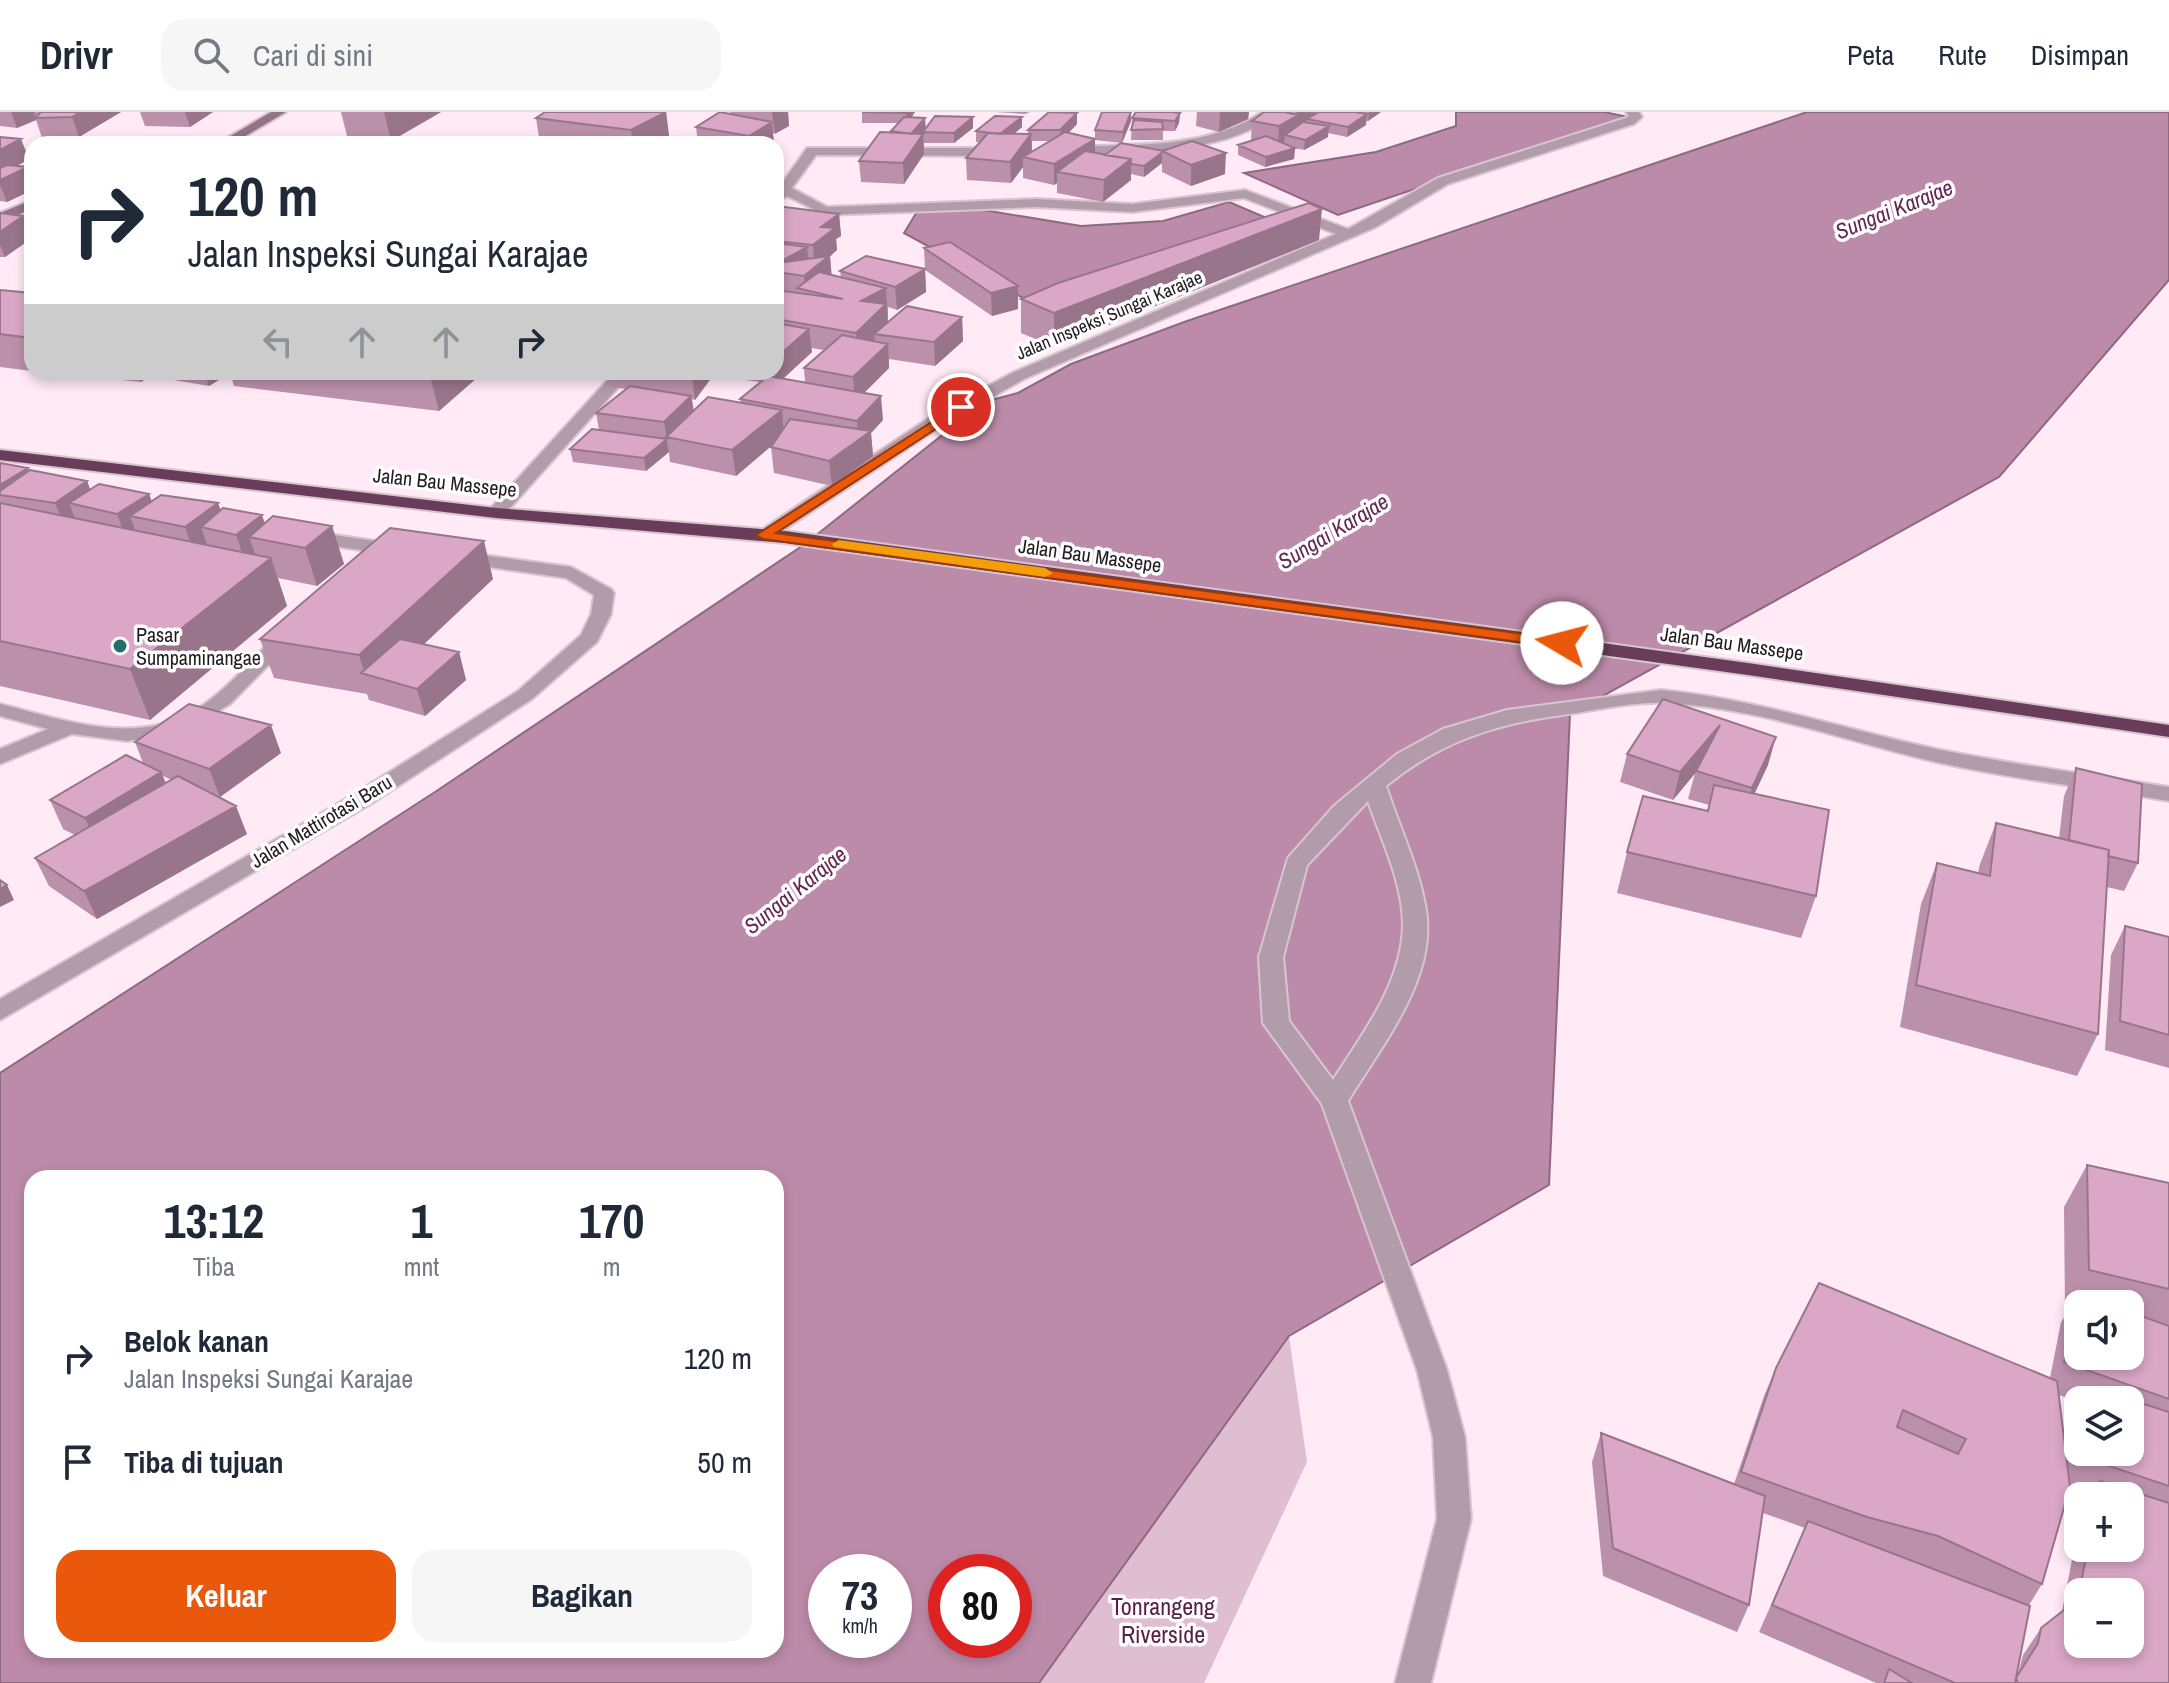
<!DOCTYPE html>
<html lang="id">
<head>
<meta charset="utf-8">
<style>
  body { margin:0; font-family:"Archivo Narrow",sans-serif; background:#f6f6f7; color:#1f2937; height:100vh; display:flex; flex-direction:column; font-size:30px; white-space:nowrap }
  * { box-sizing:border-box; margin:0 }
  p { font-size:26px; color:#747a83 }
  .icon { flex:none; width:44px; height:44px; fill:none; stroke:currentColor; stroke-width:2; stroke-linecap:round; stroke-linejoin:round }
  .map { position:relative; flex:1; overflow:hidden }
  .panel { position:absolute; left:24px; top:1058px; width:760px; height:488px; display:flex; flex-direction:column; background:#fff; border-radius:24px; box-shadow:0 4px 12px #0003 }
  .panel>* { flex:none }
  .guide { position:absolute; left:24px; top:24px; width:760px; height:244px; border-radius:24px; box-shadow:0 4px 12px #0003; background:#fff; color:#1f2937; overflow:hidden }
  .tools { position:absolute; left:2064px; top:1178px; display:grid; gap:16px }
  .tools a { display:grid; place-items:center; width:80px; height:80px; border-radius:16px; background:#fff; box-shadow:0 4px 12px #0003; font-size:40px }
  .speed { position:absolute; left:808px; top:1442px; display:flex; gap:16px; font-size:40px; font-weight:700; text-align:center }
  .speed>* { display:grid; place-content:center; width:104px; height:104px; border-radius:50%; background:#fff; box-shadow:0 4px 12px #0003; line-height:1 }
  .speed small { font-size:20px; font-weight:400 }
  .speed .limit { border:12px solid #d22; background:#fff; color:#111 }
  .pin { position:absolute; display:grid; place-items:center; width:68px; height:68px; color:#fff; margin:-34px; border:4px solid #fff; border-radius:50%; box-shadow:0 2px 8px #0007 }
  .me { position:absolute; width:88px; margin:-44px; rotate:278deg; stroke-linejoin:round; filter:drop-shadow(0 0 6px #0008) }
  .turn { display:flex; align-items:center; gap:28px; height:168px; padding:0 32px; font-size:36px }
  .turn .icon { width:104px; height:104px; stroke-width:2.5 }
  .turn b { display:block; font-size:56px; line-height:68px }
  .lanes { display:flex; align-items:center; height:76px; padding:0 32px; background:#0003; justify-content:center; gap:40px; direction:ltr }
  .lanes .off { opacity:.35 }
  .eta { display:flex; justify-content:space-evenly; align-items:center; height:136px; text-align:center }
  .eta b { font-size:48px; font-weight:800; line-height:56px }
  .primary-button { display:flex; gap:16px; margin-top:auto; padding:16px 32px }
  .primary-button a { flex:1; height:92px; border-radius:24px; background:#ea580c; color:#fff; font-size:32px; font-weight:800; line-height:92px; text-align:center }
  .primary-button a+a { background:#f6f6f7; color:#1f2937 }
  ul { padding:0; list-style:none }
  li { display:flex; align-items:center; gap:24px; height:104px; padding:0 32px }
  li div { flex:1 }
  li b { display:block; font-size:30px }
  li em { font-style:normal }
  header { display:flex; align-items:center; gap:48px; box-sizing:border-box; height:112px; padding:0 40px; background:#fff; border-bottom:2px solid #e0e1e3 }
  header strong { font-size:38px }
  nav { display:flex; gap:44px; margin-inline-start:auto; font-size:28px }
  .search { width:560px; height:72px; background:#f6f6f7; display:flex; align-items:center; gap:20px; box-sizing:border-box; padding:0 28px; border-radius:24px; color:#747a83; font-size:30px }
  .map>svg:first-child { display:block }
  .green { fill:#dfbed2 }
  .water { fill:#bd8baa; stroke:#8e6980; stroke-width:2; fill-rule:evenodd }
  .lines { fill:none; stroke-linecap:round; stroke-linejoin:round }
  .street-casing { stroke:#d7c5cf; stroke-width:4 }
  .secondary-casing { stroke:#d7c5cf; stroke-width:4 }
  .highway-casing { stroke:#d7c5cf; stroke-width:4 }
  .street { fill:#b39caa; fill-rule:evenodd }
  .secondary { fill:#947387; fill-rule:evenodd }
  .highway { fill:#693d59; fill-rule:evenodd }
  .wall { fill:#bb90ab; fill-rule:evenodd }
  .shaded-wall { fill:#99758b }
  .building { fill:#daa7c7; stroke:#99758b; stroke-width:2; fill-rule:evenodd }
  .route { fill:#ea580c; stroke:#983908; stroke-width:2 }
  .slow { fill:#f59e0b }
  .poi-dot { fill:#236e6b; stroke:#fefefe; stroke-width:3 }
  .labels { text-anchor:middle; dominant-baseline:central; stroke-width:7; stroke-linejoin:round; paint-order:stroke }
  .far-street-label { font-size:18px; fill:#211a1f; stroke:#fefefe }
  .street-label { font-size:20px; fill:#211a1f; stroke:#fefefe }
  .poi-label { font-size:20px; fill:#211a1f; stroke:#fefefe; text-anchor:start }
  .water-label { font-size:22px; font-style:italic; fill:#632650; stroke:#fefefe }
  .near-park-label { font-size:24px; fill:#591d47; stroke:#fefefe }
</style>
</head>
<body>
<header>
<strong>Drivr</strong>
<div class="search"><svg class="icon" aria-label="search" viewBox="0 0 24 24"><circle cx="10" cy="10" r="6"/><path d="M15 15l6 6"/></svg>Cari di sini</div>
<nav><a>Peta</a><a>Rute</a><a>Disimpan</a></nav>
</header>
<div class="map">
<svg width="2169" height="1571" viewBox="0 0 2169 1571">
  <rect width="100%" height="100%" fill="#ffeaf6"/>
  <path class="green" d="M1289,1224L1307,1350L1204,1571H1039Z"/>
  <path class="water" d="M1456,0H1604L1628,5L1338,103L1244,61L1376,40L1456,14Z
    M1807,0H2169V168L1999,365L1570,602L1549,1073L1289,1224L1039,1571H0V961L435,680L805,432L984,290L1018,281L1071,252L1187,209ZM32,1066H776V1538H32ZM826,1460H894V1528H826ZM946,1460H1014V1528H946Z
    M1229,90L1306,123L1058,205L904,121L918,98H983L1081,114L1163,109Z"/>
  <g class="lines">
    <g class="street-casing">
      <path id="street" d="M1262,0H1276C1232,44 1123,40 1064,43L1058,39L1064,35C1128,32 1207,38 1262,0Z
        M1626,0H1639L1642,5L1634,12L1448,72L1376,115L1024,267L941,314L770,427L763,429L754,423L929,306L1012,261L1336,122L1244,86L1132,100L1036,95L825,103L787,84L776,92V80L807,36H1003L1009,40L1003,44L816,43L792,76L827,95L1036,87L1132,92L1245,78L1348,117L1438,66L1626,6L1629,4Z
        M0,37L32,40V48L0,45Z
        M615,260H632L502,405H490V397Z
        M307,419L382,430L391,436L367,455L357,449L367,439L300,429V421Z
        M460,440L571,455L611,477L614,481L611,502L597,530L532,587L372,691L0,908V887L356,681L518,579L581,523L591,502L594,483L566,466L453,450V442Z
        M290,515L300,521L230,592L183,620L127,629L72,622L0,652V637L48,617L0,604V592C61,607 133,634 192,600C227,580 254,544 283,517Z
        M1661,578C1757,587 1846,618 1941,638C2016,653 2093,663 2169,675V689C2092,676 2012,667 1936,650C1846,629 1757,595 1664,591C1632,589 1595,599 1562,603C1495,612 1439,630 1386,674C1399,714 1419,755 1426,798C1437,867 1381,934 1348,989L1447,1258L1465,1325L1471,1407L1431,1571H1395L1437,1407L1433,1325L1417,1258L1322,992L1263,911L1259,845L1288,746L1334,694L1397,642L1443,617L1507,598ZM1368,689C1381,727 1403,771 1403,813C1402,871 1363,921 1333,968L1289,909L1283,845L1307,753Z"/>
    </g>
    <g class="secondary-casing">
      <path id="secondary" d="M271,0H286L232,32H217Z
        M32,88V97L0,110V101Z"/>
    </g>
    <g class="highway-casing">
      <path id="highway" d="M0,338L496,396L785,419L1748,551L2169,613V625L1748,563L785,431L496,406L0,348Z"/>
    </g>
    <use href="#street" class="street"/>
    <use href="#secondary" class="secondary"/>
    <use href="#highway" class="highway"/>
  </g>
  <path class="wall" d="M0,0H121L79,25L42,26L36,8L17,16L0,14Z
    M140,0H213L190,15L145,14Z
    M341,0H441L391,29L347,24Z
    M666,0L670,32H540L536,6Z
    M730,0H788L789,14L773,22L774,32H676H698L696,15L730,2Z
    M862,0H915L911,5L926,16H973L954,31H924V42L904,72L861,70L859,49L891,20L898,11H862Z
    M996,0H1030L1025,2Z
    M1197,0H1249L1248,7L1219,20L1196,14Z
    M1264,0H1381L1368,9H1366V13L1347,25L1328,21V25L1304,38L1295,36L1294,47L1265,55L1238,43V33L1251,29L1252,9Z
    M1180,1L1179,11L1175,19H1163V28H1131L1132,6Z
    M1131,9L1122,31L1095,28V41L1105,43L1163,39L1225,62L1191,74L1162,60V51L1144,65L1131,62V68L1103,90L1057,81V71L1054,73L1023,66V55L1011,71L967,68L966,46L980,30H976V19L1022,15L1014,22H1028V18L1077,12L1068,21L1095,27V18ZM1032,29H1051L1032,40Z
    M0,25L29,47L17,54L28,55L32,67V78L7,90L0,89Z
    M776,94L839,102L841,124L836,127L837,138L830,144L831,163L841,165L840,159L925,157L926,180L897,198L888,195V210L962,205L963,229L935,254L889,247V256L864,281L883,308L871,321L873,344L832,374L774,361L771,335L774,332L736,364L670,350L669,340L646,359L573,350L570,337L599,318L596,301L626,277L611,275L609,260H712V265L695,288L692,287L694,299L741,291L740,287L760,270L730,266L729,260H776V187L780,183H776ZM811,236L824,238L804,256L805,270L783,267L812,240Z
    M0,101L23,104L32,126L5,145H0Z
    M1319,128L1054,235L1021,221V187Z
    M924,136L1018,197L992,204L925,158Z
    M0,178L32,181V259L0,255Z
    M45,260H155L141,270Z
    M166,260H478L479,264L439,299L234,274L230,261L209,274L168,267Z
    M0,351L29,359L87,369L90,378L149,382L152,390L218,391L221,399L265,411L332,414L344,452L317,474L278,466L287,494L150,608L0,574Z
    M493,467L424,532L459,540L466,568L425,604L369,588L367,582L274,566L260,527Z
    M135,630L281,641L220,685L247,722L97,807L49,774L35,746L75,723L63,717L50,688L143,651ZM163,664L172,668L166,671Z
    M1627,642L1768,653L1754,682L1816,784L1801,826L1617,781L1627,740L1707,699L1709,693L1688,687L1695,661L1673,688L1620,670Z
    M2076,656L2138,751L2124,779L2107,775L2098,922L2077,964L1900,915L1921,792L1937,751L1978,761L1980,752L1996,711L2059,726L2064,684Z
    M2125,814L2169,825V956L2105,938L2111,843Z
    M2087,1053L2169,1071V1571H1876L1759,1520L1805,1416L1763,1401L1749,1493L1737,1520L1603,1464L1592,1350L1601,1321L1734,1372L1764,1284L1776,1256L2050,1266L2061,1210L2067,1201L2065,1200L2064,1095ZM2078,1192H2130V1244ZM2059,1283L2078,1290V1288H2130V1340H2078V1293L2072,1303L2067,1347ZM2070,1375L2091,1382L2090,1384H2130V1436H2078V1417L2062,1499L2041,1516L2023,1543L2019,1558L2017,1562L2029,1493L2042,1472ZM2078,1480H2130L2078,1532Z"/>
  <path class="shaded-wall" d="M11,0H34L36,8L17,16Z
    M80,0H121L79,25L72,5Z
    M185,0H213L190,15Z
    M384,0H441L391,29Z
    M666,0L670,32H633L631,18Z
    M772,0H788L789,14L775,22Z
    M907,0H915L907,12L906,1Z
    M1131,0V9L1122,31L1123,20Z
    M1170,0H1182L1180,1L1179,11L1175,19V9Z
    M1220,0H1249L1248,7L1219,20Z
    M1297,0H1315L1314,8L1307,7L1306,13L1285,23L1284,31L1278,35L1279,14L1296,4Z
    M1369,0H1381L1368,9Z
    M1077,1V12L1061,29L1060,18Z
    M1367,2L1366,13L1347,25L1348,15Z
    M973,5V16L954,31V21Z
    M1022,5V15L1001,32L1000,22Z
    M925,6L926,17L912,32L911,22Z
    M772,10L774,32H750L749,24Z
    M1329,14L1328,25L1304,38L1305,28Z
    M923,22L924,42L904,72L903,51Z
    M1031,22L1032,43L1023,45V55L1011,71L1010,50Z
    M21,27L29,47L0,63V38Z
    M1095,27V47L1057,60V71L1054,73V52Z
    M1295,36L1294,47L1265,55L1266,45Z
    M1162,40V51L1144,65V54Z
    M1226,41L1225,62L1191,74V53Z
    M1131,47V68L1103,90L1104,68Z
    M28,55L32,67V78L7,90L0,73V68Z
    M1322,97L1319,128L1054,235V201Z
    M839,102L841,124L836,127L837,138L830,144L832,166L805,178L804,164L815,155L813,133L821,115Z
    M23,104L32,126L5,145L0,133V120Z
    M807,135L810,157L778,151Z
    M925,157L926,180L897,198L895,175Z
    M1018,174V197L992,204L991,181Z
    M886,176L888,215L874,222L875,228L858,244L856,221L861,189Z
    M962,205L963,229L935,254L934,230Z
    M809,217L812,240L776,273L775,260H776V246Z
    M888,232L889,256L855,290L853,265Z
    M137,260H155L141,270Z
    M204,260H229L230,261L209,274Z
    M435,260H478L479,264L439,299L430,264Z
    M695,260H712V265L695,288L692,264Z
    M691,284L695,309L666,325L669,340L646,359L644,346L667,328L664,310Z
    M881,284L883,308L871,321L873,344L832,374L829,349L858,328L857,309Z
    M782,298L784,323L736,364L732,338Z
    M28,356L42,389L0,383V373Z
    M87,369L98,398L69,391L81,421L70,428L55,391Z
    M149,382L159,410L130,404L141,433L131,440L117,402Z
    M218,391L228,421L201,415L211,444L198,453L185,415Z
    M262,403L271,429L249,425L259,453L249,461L236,423Z
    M332,414L344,452L317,474L305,436Z
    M484,429L493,467L386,568L365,562L359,543Z
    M271,446L287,494L150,608L130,557Z
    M459,540L466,568L425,604L417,577Z
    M271,613L281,641L220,685L209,657Z
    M1720,613L1712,641L1673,688L1680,660Z
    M1776,625L1768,653L1744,704L1752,676Z
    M161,660L172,688L98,734L85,706Z
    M236,694L247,722L97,807L84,779Z
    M7,773L14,788L0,795V777Z"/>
  <path class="building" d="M41,0H80L72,5L35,6Z
    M545,0H666L631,18L536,6Z
    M720,0L772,10L749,24L696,15Z
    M862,0H907L906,1Z
    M1049,0L1077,1L1060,18H1028Z
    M1102,0H1131L1123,20L1095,18Z
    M1136,0H1171L1180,1L1175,9L1132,6Z
    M1264,0H1284L1298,3L1279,14L1252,9Z
    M1319,0H1355L1367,2L1348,15L1307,7Z
    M935,4L973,5L954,21L923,20Z
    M995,4L1022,5L1000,22L976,19Z
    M904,5L925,6L911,22L891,19Z
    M1134,8L1162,10L1163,17L1131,18Z
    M1303,10L1329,14L1305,28L1285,23Z
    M880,20L923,22L903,51L859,49Z
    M1065,20L1095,27L1054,52L1023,45Z
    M988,21L1031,22L1010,50L966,46Z
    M1266,24L1295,36L1266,45L1238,33Z
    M0,25L21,27L0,38Z
    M1192,29L1226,41L1191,53L1162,39Z
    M680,30L699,32H676Z
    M1121,31L1164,39L1144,54L1131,52V47L1105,43Z
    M1085,39L1131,47L1104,68L1057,60Z
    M7,53L28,55L0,68V56Z
    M1309,91L1322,97L1054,201L1021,187L1058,171Z
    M776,94H777L839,102L821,115L835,116L813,133L776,129Z
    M0,101L23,104L0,120Z
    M950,130L1018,174L991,181L924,136Z
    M776,131L807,135L778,151L829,144L804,164L776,160Z
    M866,144L925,157L895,175L840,159Z
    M819,160L886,176L861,189L886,192L856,221L776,207V187L784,179L843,187L797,176Z
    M0,178L32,181V226L0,222Z
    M907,194L962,205L934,230L874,222Z
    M776,211L809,217L776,246Z
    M842,223L888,232L853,265L804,256Z
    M395,260H435L430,264Z
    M668,260H695L692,264Z
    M768,264L881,284L857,309L740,287Z
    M630,274L691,284L664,310L596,301Z
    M708,285L782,298L732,338L666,325Z
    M790,307L871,319L829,349L771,335Z
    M592,317L667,327L644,346L570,337Z
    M0,351L28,356L0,373Z
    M30,358L87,369L55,391L0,383V379Z
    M99,372L149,382L117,402L69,391Z
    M161,383L218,391L185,415L130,404Z
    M0,391L271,446L130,557L0,529Z
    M223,396L262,403L236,423L201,415Z
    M273,404L332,414L305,436L249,425Z
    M390,416L484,429L359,543L260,527Z
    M400,527L459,540L417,577L361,561Z
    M1663,587L1776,625L1752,676L1696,659L1720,613L1680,660L1627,642Z
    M189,592L271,613L209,657L135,630Z
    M126,643L161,660L85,706L50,688Z
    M2076,656L2142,672L2138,751L2108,744L2109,738L2069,728Z
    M178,664L236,694L84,779L35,746Z
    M1714,673L1829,698L1816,784L1627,740L1643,684L1708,699Z
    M1996,711L2109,738L2098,922L1916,873L1937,751L1990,764Z
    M0,768L7,773L0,777Z
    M2125,814L2169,825V923L2120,909Z
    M2087,1053L2169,1071V1177L2089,1158Z
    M1819,1171L2057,1269L2070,1375L2042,1472L1938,1424L1867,1405L1741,1360L1776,1256ZM1903,1298L1966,1327L1958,1342L1897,1315Z
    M2078,1181L2107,1192H2078V1244H2130V1200L2169,1214V1287L2064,1250Z
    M2089,1275L2169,1300V1374L2082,1345V1340H2130V1288H2088Z
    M1601,1321L1765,1384L1749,1493L1613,1436Z
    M2100,1369L2169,1391V1571H2018L2016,1566L2015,1571H1955L1772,1493L1808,1409L2030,1494L2016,1566L2038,1531L2041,1516L2078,1487V1532H2130V1480H2079L2088,1436H2130V1384H2097Z
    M1889,1557L1912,1571H1884Z"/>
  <path class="route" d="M961,291L965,292V298L776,421L1562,527L1570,531L1562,536L763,427L756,423Z"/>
  <path class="slow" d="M839,428L1045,456L1053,461L1045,465L834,435L832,432Z"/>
  <circle class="poi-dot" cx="120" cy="534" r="8"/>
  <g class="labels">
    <g class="far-street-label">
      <text transform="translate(1109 203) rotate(-23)">Jalan Inspeksi Sungai Karajae</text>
    </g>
    <g class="street-label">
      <text transform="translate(445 370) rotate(6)">Jalan Bau Massepe</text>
      <text transform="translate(1090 443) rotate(8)">Jalan Bau Massepe</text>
      <text transform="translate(1732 531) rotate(8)">Jalan Bau Massepe</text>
      <text transform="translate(321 709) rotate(-31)">Jalan Mattirotasi Baru</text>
    </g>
    <g class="poi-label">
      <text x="136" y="522">Pasar<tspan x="136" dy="23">Sumpaminangae</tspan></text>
    </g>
    <g class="water-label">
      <text transform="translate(1894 97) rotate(-22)">Sungai Karajae</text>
      <text transform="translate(1333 419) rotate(-31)">Sungai Karajae</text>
      <text transform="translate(795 778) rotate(-39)">Sungai Karajae</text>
    </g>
    <g class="near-park-label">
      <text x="1163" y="1494">Tonrangeng<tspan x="1163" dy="28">Riverside</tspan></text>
    </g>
  </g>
</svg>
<div class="tools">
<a><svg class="icon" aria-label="sound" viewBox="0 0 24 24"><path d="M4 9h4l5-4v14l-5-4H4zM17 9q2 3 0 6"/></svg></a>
<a><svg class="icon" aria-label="layers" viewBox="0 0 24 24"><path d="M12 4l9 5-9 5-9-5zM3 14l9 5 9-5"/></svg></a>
<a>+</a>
<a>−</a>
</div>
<div class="speed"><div>73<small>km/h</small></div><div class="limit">80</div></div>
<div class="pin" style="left:961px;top:295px;background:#d93025"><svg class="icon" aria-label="arrive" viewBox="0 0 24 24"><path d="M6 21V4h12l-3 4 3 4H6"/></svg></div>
<svg class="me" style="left:1562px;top:531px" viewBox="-20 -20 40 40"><circle r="19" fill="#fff"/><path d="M0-13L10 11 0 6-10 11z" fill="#ea580c"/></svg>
<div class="guide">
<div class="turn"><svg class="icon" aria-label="right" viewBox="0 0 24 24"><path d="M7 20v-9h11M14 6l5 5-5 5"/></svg><div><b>120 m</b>Jalan Inspeksi Sungai Karajae</div></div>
<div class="lanes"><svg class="icon off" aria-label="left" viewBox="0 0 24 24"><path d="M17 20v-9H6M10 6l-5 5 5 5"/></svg><svg class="icon off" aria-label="ahead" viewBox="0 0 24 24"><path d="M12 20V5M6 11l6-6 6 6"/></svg><svg class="icon off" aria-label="ahead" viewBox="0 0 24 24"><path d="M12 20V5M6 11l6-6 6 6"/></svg><svg class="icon" aria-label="right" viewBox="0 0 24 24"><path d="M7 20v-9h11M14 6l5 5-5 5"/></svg></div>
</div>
<section class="panel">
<div class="eta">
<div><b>13:12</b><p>Tiba</p></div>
<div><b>1</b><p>mnt</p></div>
<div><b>170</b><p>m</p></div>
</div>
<ul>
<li><svg class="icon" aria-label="right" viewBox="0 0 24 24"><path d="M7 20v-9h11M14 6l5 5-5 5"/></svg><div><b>Belok kanan</b><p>Jalan Inspeksi Sungai Karajae</p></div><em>120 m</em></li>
<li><svg class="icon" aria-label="arrive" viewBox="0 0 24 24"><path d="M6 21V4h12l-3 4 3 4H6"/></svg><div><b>Tiba di tujuan</b></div><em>50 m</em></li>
</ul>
<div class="primary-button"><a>Keluar</a><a>Bagikan</a></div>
</section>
</div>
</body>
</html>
